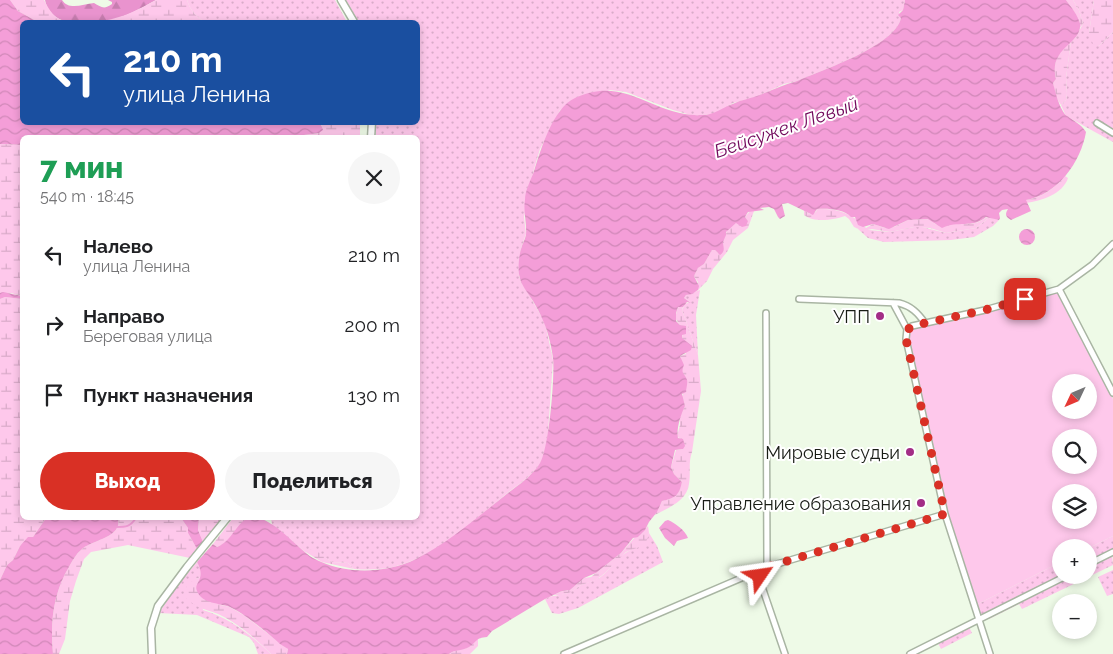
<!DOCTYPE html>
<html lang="ru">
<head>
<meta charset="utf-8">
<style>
  body { margin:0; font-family:Raleway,sans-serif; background:#f6f6f6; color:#202124; height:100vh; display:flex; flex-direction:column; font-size:19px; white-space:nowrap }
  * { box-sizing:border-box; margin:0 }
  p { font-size:16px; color:#757577 }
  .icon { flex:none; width:28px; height:28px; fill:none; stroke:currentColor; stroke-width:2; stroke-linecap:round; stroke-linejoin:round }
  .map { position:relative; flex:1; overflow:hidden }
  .sheet { position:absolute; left:20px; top:135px; width:400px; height:385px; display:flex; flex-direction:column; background:#fff; border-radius:8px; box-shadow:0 2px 8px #0003 }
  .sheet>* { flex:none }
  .hud { position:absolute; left:20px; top:20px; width:400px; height:105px; border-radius:8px; box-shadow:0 2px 8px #0003; background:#1a4fa0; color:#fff; overflow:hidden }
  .needle { width:32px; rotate:226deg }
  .fabs { position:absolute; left:1052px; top:374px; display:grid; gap:10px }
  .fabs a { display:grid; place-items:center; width:45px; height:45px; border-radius:50%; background:#fff; box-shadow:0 2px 8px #0003; font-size:25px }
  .pin { position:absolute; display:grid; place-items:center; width:42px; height:42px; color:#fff; margin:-21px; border-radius:10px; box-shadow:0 2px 8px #0006 }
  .me { position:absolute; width:55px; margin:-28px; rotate:58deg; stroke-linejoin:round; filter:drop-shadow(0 0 4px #0008) }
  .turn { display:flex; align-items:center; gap:18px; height:105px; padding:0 20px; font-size:22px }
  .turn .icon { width:65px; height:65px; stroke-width:2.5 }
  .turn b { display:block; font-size:35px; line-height:42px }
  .round { display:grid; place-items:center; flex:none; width:52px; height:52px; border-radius:26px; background:#f6f6f6 }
  .headline { display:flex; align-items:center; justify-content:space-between; height:85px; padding:0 20px }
  h1 { font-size:30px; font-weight:800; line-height:38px; color:#1e9e55 }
  .primary-button { display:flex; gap:10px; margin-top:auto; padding:10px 20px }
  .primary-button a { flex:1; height:58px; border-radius:30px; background:#d93025; color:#fff; font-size:20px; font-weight:800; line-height:58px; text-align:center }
  .primary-button a+a { background:#f6f6f6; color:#202124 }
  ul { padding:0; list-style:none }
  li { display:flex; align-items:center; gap:15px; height:70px; padding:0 20px }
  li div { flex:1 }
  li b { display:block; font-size:19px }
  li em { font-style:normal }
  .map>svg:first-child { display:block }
  .grass { fill:url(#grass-dots) }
  .forest { fill:url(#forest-firs) }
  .wetland { fill:url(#wetland-marsh) }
  .park { fill:#fec8eb; fill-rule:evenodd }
  .water { fill:url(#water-waves) }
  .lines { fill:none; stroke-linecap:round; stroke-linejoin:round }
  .stream { stroke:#f49ed8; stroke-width:2 }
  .minor-casing { stroke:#a9b5a3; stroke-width:8 }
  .tertiary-casing { stroke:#a9b5a3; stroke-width:9 }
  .minor { stroke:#fff; stroke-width:5 }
  .tertiary { stroke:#fff; stroke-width:6 }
  .route { stroke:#d93025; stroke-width:9; stroke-dasharray:0 16.2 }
  .poi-dot { fill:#a32d86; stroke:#fff; stroke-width:2 }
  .labels { text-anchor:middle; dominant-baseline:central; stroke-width:4; stroke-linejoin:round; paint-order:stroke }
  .poi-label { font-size:18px; fill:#181c15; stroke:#fff; text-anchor:end }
  .water-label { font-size:19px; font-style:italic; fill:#71085b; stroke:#fff }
</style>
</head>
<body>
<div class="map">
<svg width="1113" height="654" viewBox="0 0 1113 654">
  <defs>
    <pattern id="grass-dots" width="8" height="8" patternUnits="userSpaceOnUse" patternTransform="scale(1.25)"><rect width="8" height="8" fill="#fec8eb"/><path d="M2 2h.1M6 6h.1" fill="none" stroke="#d9abc9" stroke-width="1.8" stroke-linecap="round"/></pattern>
    <pattern id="forest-firs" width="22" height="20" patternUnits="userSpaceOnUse" patternTransform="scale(1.25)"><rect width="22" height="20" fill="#e993ce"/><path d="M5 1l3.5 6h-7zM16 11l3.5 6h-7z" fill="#c77eb0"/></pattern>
    <pattern id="wetland-marsh" width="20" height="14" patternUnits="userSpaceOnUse" patternTransform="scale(1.25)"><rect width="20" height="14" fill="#fec8eb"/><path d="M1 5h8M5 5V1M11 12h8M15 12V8" fill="none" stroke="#d9abc9"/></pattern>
    <pattern id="water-waves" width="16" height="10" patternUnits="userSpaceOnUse" patternTransform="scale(1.25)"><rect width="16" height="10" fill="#f49ed8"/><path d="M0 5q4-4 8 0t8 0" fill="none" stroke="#d088b8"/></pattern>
  </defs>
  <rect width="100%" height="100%" fill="#eefae7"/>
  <path class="grass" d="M187,0H335L347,22H205C196,17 190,10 187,0Z
    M346,0H905L903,10L899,12L901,18C895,46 822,70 797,81L784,84L756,97L733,103L715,114L702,115H691L673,110L626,92L610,90L560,110L540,149L534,169L524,217L526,234L521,248L519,277L545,323L553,360L547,447C545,453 543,460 539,465C531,477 516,486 505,495C473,521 440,553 400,565C385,570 370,570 354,569L348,563L332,562L326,558L304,551L272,525L271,518H418V138L376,137V123L418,122V22H359Z
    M1073,0H1094L1089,33L1099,46L1113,32V142L1066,116L1061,105L1066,100L1067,94L1066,78L1071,41L1075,38L1083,24L1079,10Z
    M990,217L999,220L993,226L974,237L951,240L884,242L868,238L858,229L890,232L914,227H922L946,233L976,228Z
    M700,290L696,315L698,355L682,310L685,304L690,302L684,298L686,295Z
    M649,533L657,546L663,562L578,608L559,614L552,613L545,599C552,595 557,596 564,594C570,593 575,589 581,585C585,583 590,582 595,580C608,575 614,559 627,552C638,546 644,548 649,533Z
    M1113,536V549L1089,561V548Z
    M1112,555L1113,565L1022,609L1019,604L989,619L988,617L1071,575H1089V566Z
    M197,562L201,570V577L196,579L203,610C230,618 251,635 271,654H258L254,643L249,637L197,615L159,613L177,586Z
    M1061,562V575L979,616L976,605Z
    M1113,570V594L1107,596L1098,577Z
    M969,627L972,633L941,649L938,643Z"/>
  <path class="forest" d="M45,0H62C69,11 83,4 94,3C101,7 104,10 112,4V2L108,0H156C140,9 123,18 105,22C83,26 50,26 45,0Z"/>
  <path class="wetland" d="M10,0H44C50,11 54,19 67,22H38L18,11Z
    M156,0H187C190,10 196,17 205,22H95C117,20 137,11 156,0Z
    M1066,0H1073L1079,10L1083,24L1079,29C1080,17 1072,9 1066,0Z
    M1094,0H1113V32L1099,46L1093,44L1089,33Z
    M1071,41L1066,78L1067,94L1066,100L1061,105C1056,98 1054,91 1053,83L1056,79C1052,63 1058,51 1071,41Z
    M320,123H360V137L281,138L319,133L322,125Z
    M0,144L22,145V296L11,293H0Z
    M1065,176L1068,178C1063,194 1041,201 1026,203L1025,200C1042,198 1055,188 1065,176Z
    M817,209C838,208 852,213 866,228L873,224L885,228L894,227L908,220L929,219L932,220L935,224L946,226C955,220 965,226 975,223C981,222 984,217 990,217L976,228L946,233L930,228L914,227L890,232L872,229L863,231L854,227L849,219L845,216C834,220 814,223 804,215V210L810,214L816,212Z
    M750,211H754L748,228L733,240L727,252L713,269L707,281L696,292L698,290V282L694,276L698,268L704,264L712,250H715L718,253C723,245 725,226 736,223C739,222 744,222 748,221L745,217Z
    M5,297L22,299V518H46L33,537L20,546L13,560L7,565L0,580V299Z
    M678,307H683L682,310L698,355L701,391L692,452C688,463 691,472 689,484C687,501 668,508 655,515L662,501C674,498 679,495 682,482L674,474L671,467L676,450L683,449L680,439L677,436L680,425V415L685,406L682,397L687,382L682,374L681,358L680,356L686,354L682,338L683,326L680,325L675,318Z
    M118,518H181L188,528V533L197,549L190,558L128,545L91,552L84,559L76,581L70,601L65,639L59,654H53C50,622 53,593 70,565C73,560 76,554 81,550C90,540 123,538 118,518Z
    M199,518H223L203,542L198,530Z
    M233,518H248C237,527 231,542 217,547L213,544Z
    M648,526L649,533L647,540L642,546L626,552L605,573L596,580L581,585L571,592L562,595H554L562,591L570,590L584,578L591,577L621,553L635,537H638Z
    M314,549L332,562L348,563L354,569L322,562L304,551Z
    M201,577L198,583L221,605L230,607L245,616L288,649L287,654H271C256,639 238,623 218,614C200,607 199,610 184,596C184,585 192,580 201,577Z
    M478,638V646L470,654H449L454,651L467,648Z"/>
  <path class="park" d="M1058,293L1113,399V536L1089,548H1061V562L976,605L948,513L908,339L909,333L912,328ZM1061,382H1089V410H1061ZM1061,438H1089V465H1061ZM1061,492H1089V520H1061Z"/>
  <path class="water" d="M0,0H10L18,11L38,22H22V122H320L323,130L319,133L281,138H22V145L0,144Z
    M905,0H1066C1071,7 1078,15 1080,24C1082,44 1048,47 1056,79L1053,83C1055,91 1060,111 1067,116C1074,121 1081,124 1086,132C1081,162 1057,195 1026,200L1031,211L1011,220C1005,217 1005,214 1008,209L1002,210L999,213L1000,218L999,220L986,217C972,229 958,220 942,228L928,219L908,220L889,229L873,224L863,227L858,225L855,217H851C844,209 827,208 817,209L813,215L788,203L782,204L785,216L780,219L778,217L774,209L769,207L760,208L764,210L748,212L745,217L748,221L746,226L742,227L736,223L726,232V235L723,242C723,247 726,251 720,255L715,250H712L704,264L698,268L694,276L699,286L698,290L692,294L686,295L684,298L691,303L687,302L683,307H678L676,313V321L680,325L686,326V334L682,335V338L692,346L691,350L680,356L684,365C680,374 685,373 687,380C688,383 686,389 686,392L682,394L685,406C681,414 676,429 678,438L683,439L685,446L683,449L675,450L671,467L674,474L682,482C679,496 675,498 662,501L657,512L649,522L645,530L638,537L633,538L621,553L596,573L584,578L570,590L562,591L545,599L492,631L487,637C475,638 478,641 469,647C463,651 455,649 449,654H287L288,649L280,644C271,635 242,612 230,607C220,603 202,604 197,591C193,582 207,580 197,562L213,544L217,547C233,541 237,520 250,518C270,513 297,549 313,558C344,575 385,574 416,559C448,543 475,519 503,497C515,487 532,477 540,463C549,449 555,376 553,358C552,352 551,345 549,338C546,325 540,313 533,301C528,293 520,284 519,274C518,267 519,256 521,249C522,244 525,240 526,235C527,223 523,211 525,200C525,190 531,180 534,171C541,149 553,108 575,98C626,74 655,118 702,115C715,115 723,107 735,103C741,100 748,99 754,97C769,92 782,85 797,81C822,70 895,46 901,18L898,15L903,10Z
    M1019 237a8 8 0 1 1 16 0a8 8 0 1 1-16 0Z
    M3,292L22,296V299L5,297L0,299V293Z
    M46,518H118C123,538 90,540 81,550C76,554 73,560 70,565C53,593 50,622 53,654H0V580L7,565L13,560L20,546L28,537H33Z
    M181,518H199L198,530L203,542L197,549L188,533V528Z
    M668,520C675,523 685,530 688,538L677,541L674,546L665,538L659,528L665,521Z"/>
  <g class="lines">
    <path class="stream" d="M116,527C126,527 130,527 136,518"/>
    <g class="minor-casing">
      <path id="minor" d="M1097,123L1113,133
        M1059,289L1113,393
        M799,299L899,303C911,306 918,313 925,323
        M893,303L907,329L906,339L945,514L990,654
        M766,313L767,567L760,574L759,578L785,654
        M907,329L912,326L985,310L1059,289L1092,265L1113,244
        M1089,564L1113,552
        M564,654L767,567L945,514
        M910,654L1068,575"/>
    </g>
    <g class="tertiary-casing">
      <path id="tertiary" d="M341,0L354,22
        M371,138L372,122
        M152,654L151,628L158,606L187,567L227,518"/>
    </g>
    <use href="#minor" class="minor"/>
    <use href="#tertiary" class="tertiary"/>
  </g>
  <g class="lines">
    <path class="route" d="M760,576L767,567L945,514L906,339L905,332L912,326L985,310L1025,299"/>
  </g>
  <g class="poi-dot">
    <circle cx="880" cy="316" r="5"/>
    <circle cx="910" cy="452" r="5"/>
    <circle cx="921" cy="503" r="5"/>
  </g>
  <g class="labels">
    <g class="poi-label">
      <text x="870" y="316">УПП</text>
      <text x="900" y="452">Мировые судьи</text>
      <text x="911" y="503">Управление образования</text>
    </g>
    <g class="water-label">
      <text transform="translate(786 127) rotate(-19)">Бейсужек Левый</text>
    </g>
  </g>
</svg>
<div class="fabs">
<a><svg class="needle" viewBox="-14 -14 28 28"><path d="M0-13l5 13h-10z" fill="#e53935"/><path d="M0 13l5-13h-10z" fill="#757577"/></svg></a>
<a><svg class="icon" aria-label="search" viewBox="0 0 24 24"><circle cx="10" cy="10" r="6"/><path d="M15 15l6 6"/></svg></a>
<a><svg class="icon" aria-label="layers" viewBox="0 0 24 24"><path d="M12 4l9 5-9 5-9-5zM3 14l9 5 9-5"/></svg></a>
<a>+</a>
<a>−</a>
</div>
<div class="pin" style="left:1025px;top:299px;background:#d93025"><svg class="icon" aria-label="arrive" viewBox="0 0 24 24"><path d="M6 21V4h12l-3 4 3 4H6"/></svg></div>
<svg class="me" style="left:760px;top:576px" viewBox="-20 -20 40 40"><path d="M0-17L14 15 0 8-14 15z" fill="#d93025" stroke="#fff" stroke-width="4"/></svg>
<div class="hud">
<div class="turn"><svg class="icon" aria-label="left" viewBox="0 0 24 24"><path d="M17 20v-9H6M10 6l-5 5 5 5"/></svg><div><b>210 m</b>улица Ленина</div></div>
</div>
<section class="sheet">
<div class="headline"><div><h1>7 мин</h1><p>540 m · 18:45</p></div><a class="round"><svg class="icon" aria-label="close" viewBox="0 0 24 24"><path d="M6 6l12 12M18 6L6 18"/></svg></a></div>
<ul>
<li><svg class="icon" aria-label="left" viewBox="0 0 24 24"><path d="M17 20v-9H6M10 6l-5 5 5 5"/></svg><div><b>Налево</b><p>улица Ленина</p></div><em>210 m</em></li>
<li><svg class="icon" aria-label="right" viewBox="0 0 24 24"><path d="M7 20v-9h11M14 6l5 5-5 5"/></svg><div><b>Направо</b><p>Береговая улица</p></div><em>200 m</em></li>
<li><svg class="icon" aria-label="arrive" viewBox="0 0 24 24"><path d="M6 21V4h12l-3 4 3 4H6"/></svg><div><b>Пункт назначения</b></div><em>130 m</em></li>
</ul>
<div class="primary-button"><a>Выход</a><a>Поделиться</a></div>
</section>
</div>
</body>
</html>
